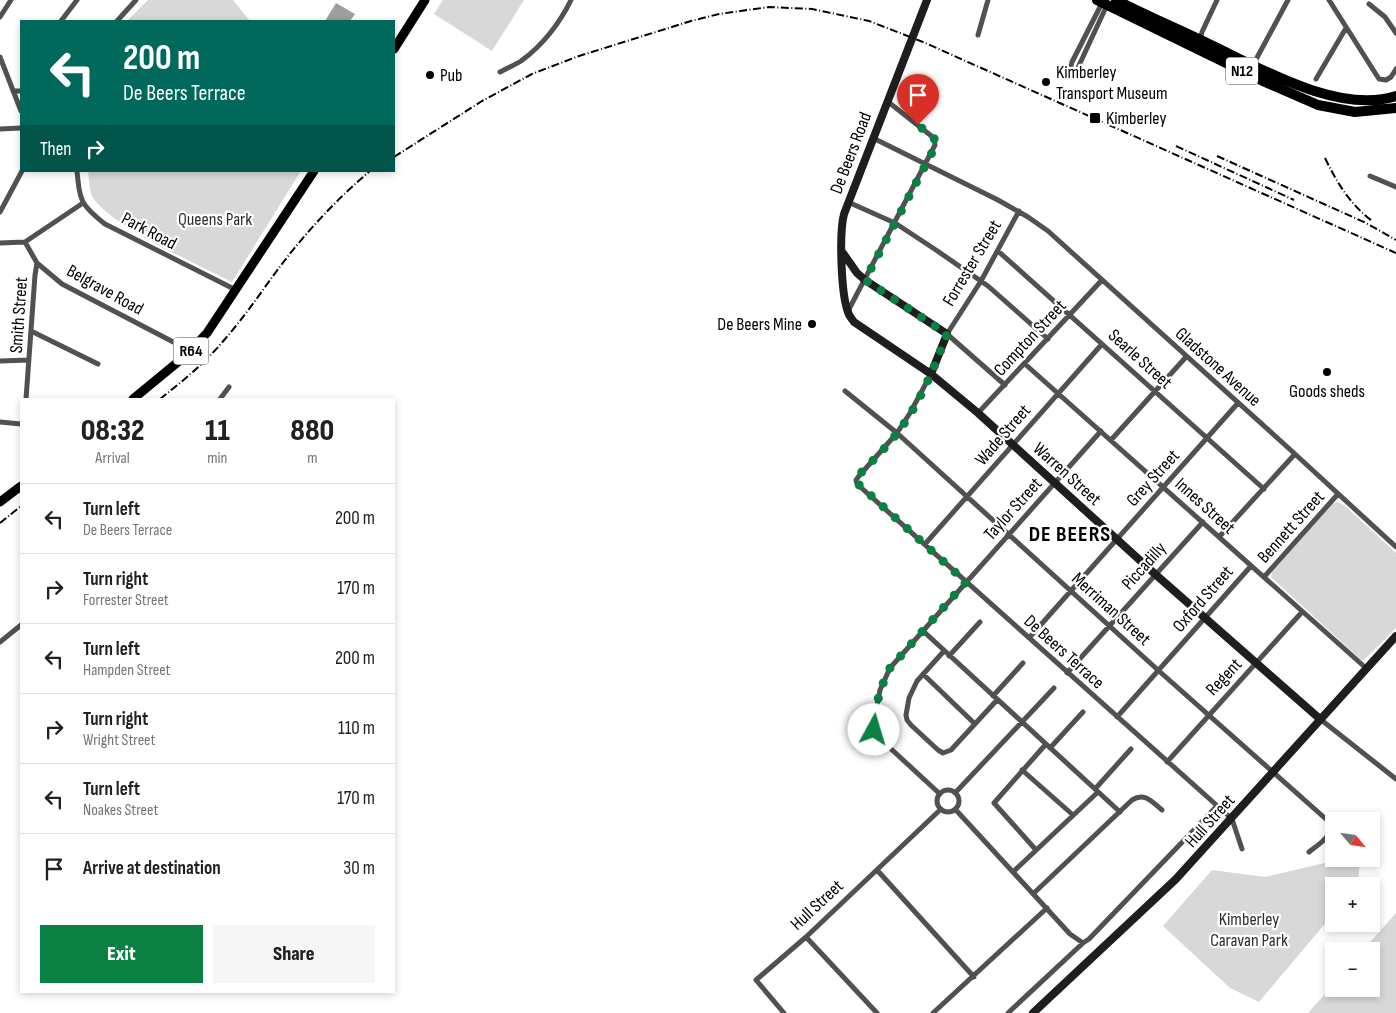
<!DOCTYPE html>
<html lang="en">
<head>
<meta charset="utf-8">
<style>
  body { margin:0; font-family:"Sofia Sans Condensed",sans-serif; background:#f6f6f6; color:#202124; height:100vh; display:flex; flex-direction:column; font-size:19px; white-space:nowrap }
  * { box-sizing:border-box; margin:0 }
  p { font-size:16px; color:#757577 }
  .icon { flex:none; width:28px; height:28px; fill:none; stroke:currentColor; stroke-width:2; stroke-linecap:round; stroke-linejoin:round }
  .map { position:relative; flex:1; overflow:hidden }
  .sheet { position:absolute; left:20px; top:398px; width:375px; height:595px; display:flex; flex-direction:column; background:#fff; border-radius:0px; box-shadow:0 2px 8px #0003 }
  .sheet>* { flex:none }
  .guide { position:absolute; left:20px; top:20px; width:375px; height:152px; border-radius:0px; box-shadow:0 2px 8px #0003; background:#00695c; color:#fff; overflow:hidden }
  .needle { width:32px; rotate:119deg }
  .fabs { position:absolute; left:1325px; top:812px; display:grid; gap:10px }
  .fabs a { display:grid; place-items:center; width:55px; height:55px; border-radius:0px; background:#fff; box-shadow:0 2px 8px #0003; font-size:25px }
  .pin { position:absolute; display:grid; place-items:center; width:42px; height:42px; color:#fff; margin:-51px -21px; border-radius:50% 50% 50% 0; rotate:-45deg; box-shadow:0 0 5px #0007 }
  .pin .icon { rotate:45deg }
  .me { position:absolute; width:55px; margin:-28px; rotate:6deg; stroke-linejoin:round; filter:drop-shadow(0 0 4px #0008) }
  .turn { display:flex; align-items:center; gap:18px; height:105px; padding:0 20px; font-size:22px }
  .turn .icon { width:65px; height:65px; stroke-width:2.5 }
  .turn b { display:block; font-size:35px; line-height:42px }
  .then { display:flex; align-items:center; height:48px; padding:0 20px; background:#0003; gap:10px; font-size:19px }
  .eta { display:flex; justify-content:space-evenly; align-items:center; height:85px; text-align:center }
  .eta b { font-size:30px; font-weight:800; line-height:35px }
  .button { display:flex; gap:10px; margin-top:auto; padding:10px 20px }
  .button a { flex:1; height:58px; border-radius:0px; background:#0b8043; color:#fff; font-size:20px; font-weight:800; line-height:58px; text-align:center }
  .button a+a { background:#f6f6f6; color:#202124 }
  ul { padding:0; list-style:none }
  li { display:flex; align-items:center; gap:15px; height:70px; padding:0 20px; border-top:1px solid #e0e0e0 }
  li div { flex:1 }
  li b { display:block; font-size:19px }
  li em { font-style:normal }
  .map>svg:first-child { display:block }
  .green { fill:#d8d8d8 }
  .water { fill:#9f9f9f }
  .lines { fill:none; stroke-linecap:round; stroke-linejoin:round }
  .street { stroke:#515151; stroke-width:5 }
  .secondary { stroke:#1e1e1e; stroke-width:8 }
  .primary { stroke:#000; stroke-width:9 }
  .highway { stroke:#000; stroke-width:10 }
  .rail { stroke:#000; stroke-width:2; stroke-dasharray:8 2.5 1 2.5; stroke-linecap:butt }
  .route { stroke:#0b8043; stroke-width:9; stroke-dasharray:0 16.2 }
  .poi-dot { fill:#000; stroke:#fff; stroke-width:2 }
  .labels { text-anchor:middle; dominant-baseline:central; stroke-width:4.5; stroke-linejoin:round; paint-order:stroke }
  .shield { fill:#fff; stroke:#4c4c4c; stroke-width:1 }
  .shield-label { font-size:16px; font-weight:bold; fill:#000 }
  .poi-label { font-size:18px; fill:#000; stroke:#fff; text-anchor:start }
  .street-label { font-size:18px; fill:#000; stroke:#fff }
  .park-label { font-size:18px; fill:#2f2f2f; stroke:#fff }
  .district-label { font-size:22px; font-weight:bold; letter-spacing:1px; fill:#000; stroke:#fff }
</style>
</head>
<body>
<div class="map">
<svg width="1396" height="1013" viewBox="0 0 1396 1013">
  <rect width="100%" height="100%" fill="#fff"/>
  <path class="green" d="M148,0H233L250,21H127Z
    M443,0H524L492,51L434,14Z
    M88,171H301L232,282C197,264 114,228 93,198C89,191 89,179 88,171Z
    M1337,502L1344,505L1396,553V628L1364,660H1361L1271,577L1272,572L1332,504Z
    M1342,859H1360L1358,884L1356,886H1334V913L1259,1002L1230,988L1163,926L1212,870L1265,877Z
    M1396,913V1013H1308L1334,984V989H1371V951H1362Z"/>
  <path class="water" d="M336,3L355,14L350,21H325Z"/>
  <g class="lines">
    <path class="street" d="M1329,0L1379,79L1386,80L1391,77L1396,69
      M1369,4L1385,17L1396,33
      M0,17L11,0
      M61,21L77,0
      M117,21L136,0
      M978,35L988,0
      M1200,41L1202,32L1217,0
      M0,57L21,111
      M1253,65L1288,0
      M1070,70L1072,62L1102,3
      M500,72C507,68 515,65 521,61C542,46 560,23 571,0
      M1075,74L1107,5
      M1316,79L1346,28
      M13,91H21
      M0,129L21,128
      M873,138L998,200L1028,217L1048,231L1295,454L1396,547
      M77,171C80,201 80,204 105,224L236,290
      M1370,176L1396,187
      M848,202L895,223L936,250L988,286L1048,339
      M0,212L22,171
      M25,242L83,203
      M0,243L25,242L37,263L62,284L179,345
      M998,251L1264,489
      M848,311L935,145L934,138L887,101
      M31,331L98,364
      M0,361L29,360
      M1025,364L1367,669
      M931,374L910,413L897,433L859,476L856,480L857,484L1232,819L1242,849
      M1005,385L947,334L981,281L1019,211
      M845,391L897,433L1159,671L1327,820C1335,836 1320,843 1309,852
      M26,399L35,275L37,263
      M220,399L229,387
      M978,413L1102,280
      M0,422L21,424
      M1111,440L1186,357
      M1219,537L1295,454
      M925,544L1102,344
      M1264,577L1338,494
      M922,630L1120,812
      M1029,638L1238,403
      M0,642L21,625
      M944,651L917,681L909,698L906,715L907,720L911,725L938,750L943,753L951,750L997,700
      M949,656L980,622
      M1067,673L1203,522
      M923,674L974,723
      M993,696L1023,663
      M1117,717L1251,566
      M1320,719L1396,779
      M1050,748L1083,712
      M1167,762L1302,612
      M1022,770L1073,815
      M1095,789L1131,749
      M937 801a11 11 0 1 1 22 0a11 11 0 1 1-22 0Z
      M955,793L1054,688
      M940,794L877,736L873,724L875,716L880,690L890,668L1101,431
      M955,809L1070,934L1083,943L1089,939L1216,807
      M1036,850L994,803L1046,744
      M877,870L974,977
      M1013,872L1098,792
      M1034,893L1132,800C1145,792 1152,802 1162,810
      M806,937L877,1013
      M784,1013L756,980L806,937L941,809
      M933,1013L1047,908
      M1008,1013L1083,943"/>
    <path class="secondary" d="M927,0L844,214C839,233 841,294 848,312C849,316 852,319 854,322L931,374L978,413L1155,574L1320,719
      M843,253L857,273L865,280L947,334L931,374
      M1033,1013L1176,879L1396,636"/>
    <path class="primary" d="M394,49L425,0
      M133,399L184,357L207,333L314,171
      M0,502L21,486"/>
    <path class="highway" d="M1097,0L1265,82L1318,105L1355,112L1396,108
      M1116,0C1147,16 1178,29 1209,44C1260,68 1339,115 1396,96"/>
    <path class="rail" d="M1176,146L1294,200
      M1217,156L1366,223L1396,240
      M394,157L482,101L532,74L579,56L691,21L719,14L769,7L812,9L869,21L923,42L1396,253
      M1325,158C1337,183 1350,204 1372,221
      M160,399C183,381 206,362 225,339C247,314 265,286 285,260C310,228 339,197 370,171
      M0,523L21,506"/>
  </g>
  <g class="lines">
    <path class="route" d="M874,730L873,724L880,690L890,668L966,582L856,482L858,476C871,462 886,448 898,432C920,403 934,368 947,334L865,280L936,145L934,138L918,125"/>
  </g>
  <g class="poi-dot">
    <circle cx="430" cy="75" r="5"/>
    <circle cx="1046" cy="82" r="5"/>
    <rect x="1089" y="112" width="12" height="12" rx="2.5"/>
    <circle cx="812" cy="324" r="5"/>
    <circle cx="1327" cy="372" r="5"/>
  </g>
  <g class="labels">
    <g class="shield">
      <rect x="1226" y="57.5" width="32" height="27" rx="4"/>
      <rect x="173.5" y="337.5" width="35" height="27" rx="4"/>
    </g>
    <g class="shield-label">
      <text x="1242" y="71">N12</text>
      <text x="191" y="351">R64</text>
    </g>
    <g class="poi-label">
      <text x="1056" y="72">Kimberley<tspan x="1056" dy="21">Transport Museum</tspan></text>
      <text x="440" y="75">Pub</text>
      <text x="1106" y="118">Kimberley</text>
      <text x="802" y="324" text-anchor="end">De Beers Mine</text>
      <text x="1327" y="391" text-anchor="middle">Goods sheds</text>
    </g>
    <g class="street-label">
      <text transform="translate(851 153) rotate(-69)">De Beers Road</text>
      <text transform="translate(149 231) rotate(28)">Park Road</text>
      <text transform="translate(972 263) rotate(-59)">Forrester Street</text>
      <text transform="translate(105 290) rotate(29)">Belgrave Road</text>
      <text transform="translate(19 315) rotate(-86)">Smith Street</text>
      <text transform="translate(1030 338) rotate(-47)">Compton Street</text>
      <text transform="translate(1140 359) rotate(42)">Searle Street</text>
      <text transform="translate(1218 367) rotate(42)">Gladstone Avenue</text>
      <text transform="translate(1003 435) rotate(-49)">Wade Street</text>
      <text transform="translate(1067 474) rotate(42)">Warren Street</text>
      <text transform="translate(1153 478) rotate(-48)">Grey Street</text>
      <text transform="translate(1205 506) rotate(42)">Innes Street</text>
      <text transform="translate(1013 509) rotate(-48)">Taylor Street</text>
      <text transform="translate(1291 527) rotate(-48)">Bennett Street</text>
      <text transform="translate(1144 566) rotate(-48)">Piccadilly</text>
      <text transform="translate(1203 599) rotate(-49)">Oxford Street</text>
      <text transform="translate(1111 609) rotate(42)">Merriman Street</text>
      <text transform="translate(1064 652) rotate(42)">De Beers Terrace</text>
      <text transform="translate(1224 677) rotate(-47)">Regent</text>
      <text transform="translate(1210 821) rotate(-48)">Hull Street</text>
      <text transform="translate(817 905) rotate(-43)">Hull Street</text>
    </g>
    <g class="park-label">
      <text x="215" y="219">Queens Park</text>
      <text x="1249" y="919">Kimberley<tspan x="1249" dy="21">Caravan Park</tspan></text>
    </g>
    <g class="district-label">
      <text x="1070" y="534">DE BEERS</text>
    </g>
  </g>
</svg>
<div class="fabs">
<a><svg class="needle" viewBox="-14 -14 28 28"><path d="M0-13l5 13h-10z" fill="#e53935"/><path d="M0 13l5-13h-10z" fill="#757577"/></svg></a>
<a>+</a>
<a>−</a>
</div>
<div class="pin" style="left:918px;top:125px;background:#d93025"><svg class="icon" aria-label="arrive" viewBox="0 0 24 24"><path d="M6 21V4h12l-3 4 3 4H6"/></svg></div>
<svg class="me" style="left:874px;top:730px" viewBox="-20 -20 40 40"><circle r="19" fill="#fff"/><path d="M0-13L10 11 0 6-10 11z" fill="#0b8043"/></svg>
<div class="guide">
<div class="turn"><svg class="icon" aria-label="left" viewBox="0 0 24 24"><path d="M17 20v-9H6M10 6l-5 5 5 5"/></svg><div><b>200 m</b>De Beers Terrace</div></div>
<div class="then">Then<svg class="icon" aria-label="right" viewBox="0 0 24 24"><path d="M7 20v-9h11M14 6l5 5-5 5"/></svg></div>
</div>
<section class="sheet">
<div class="eta">
<div><b>08:32</b><p>Arrival</p></div>
<div><b>11</b><p>min</p></div>
<div><b>880</b><p>m</p></div>
</div>
<ul>
<li><svg class="icon" aria-label="left" viewBox="0 0 24 24"><path d="M17 20v-9H6M10 6l-5 5 5 5"/></svg><div><b>Turn left</b><p>De Beers Terrace</p></div><em>200 m</em></li>
<li><svg class="icon" aria-label="right" viewBox="0 0 24 24"><path d="M7 20v-9h11M14 6l5 5-5 5"/></svg><div><b>Turn right</b><p>Forrester Street</p></div><em>170 m</em></li>
<li><svg class="icon" aria-label="left" viewBox="0 0 24 24"><path d="M17 20v-9H6M10 6l-5 5 5 5"/></svg><div><b>Turn left</b><p>Hampden Street</p></div><em>200 m</em></li>
<li><svg class="icon" aria-label="right" viewBox="0 0 24 24"><path d="M7 20v-9h11M14 6l5 5-5 5"/></svg><div><b>Turn right</b><p>Wright Street</p></div><em>110 m</em></li>
<li><svg class="icon" aria-label="left" viewBox="0 0 24 24"><path d="M17 20v-9H6M10 6l-5 5 5 5"/></svg><div><b>Turn left</b><p>Noakes Street</p></div><em>170 m</em></li>
<li><svg class="icon" aria-label="arrive" viewBox="0 0 24 24"><path d="M6 21V4h12l-3 4 3 4H6"/></svg><div><b>Arrive at destination</b></div><em>30 m</em></li>
</ul>
<div class="button"><a>Exit</a><a>Share</a></div>
</section>
</div>
</body>
</html>
